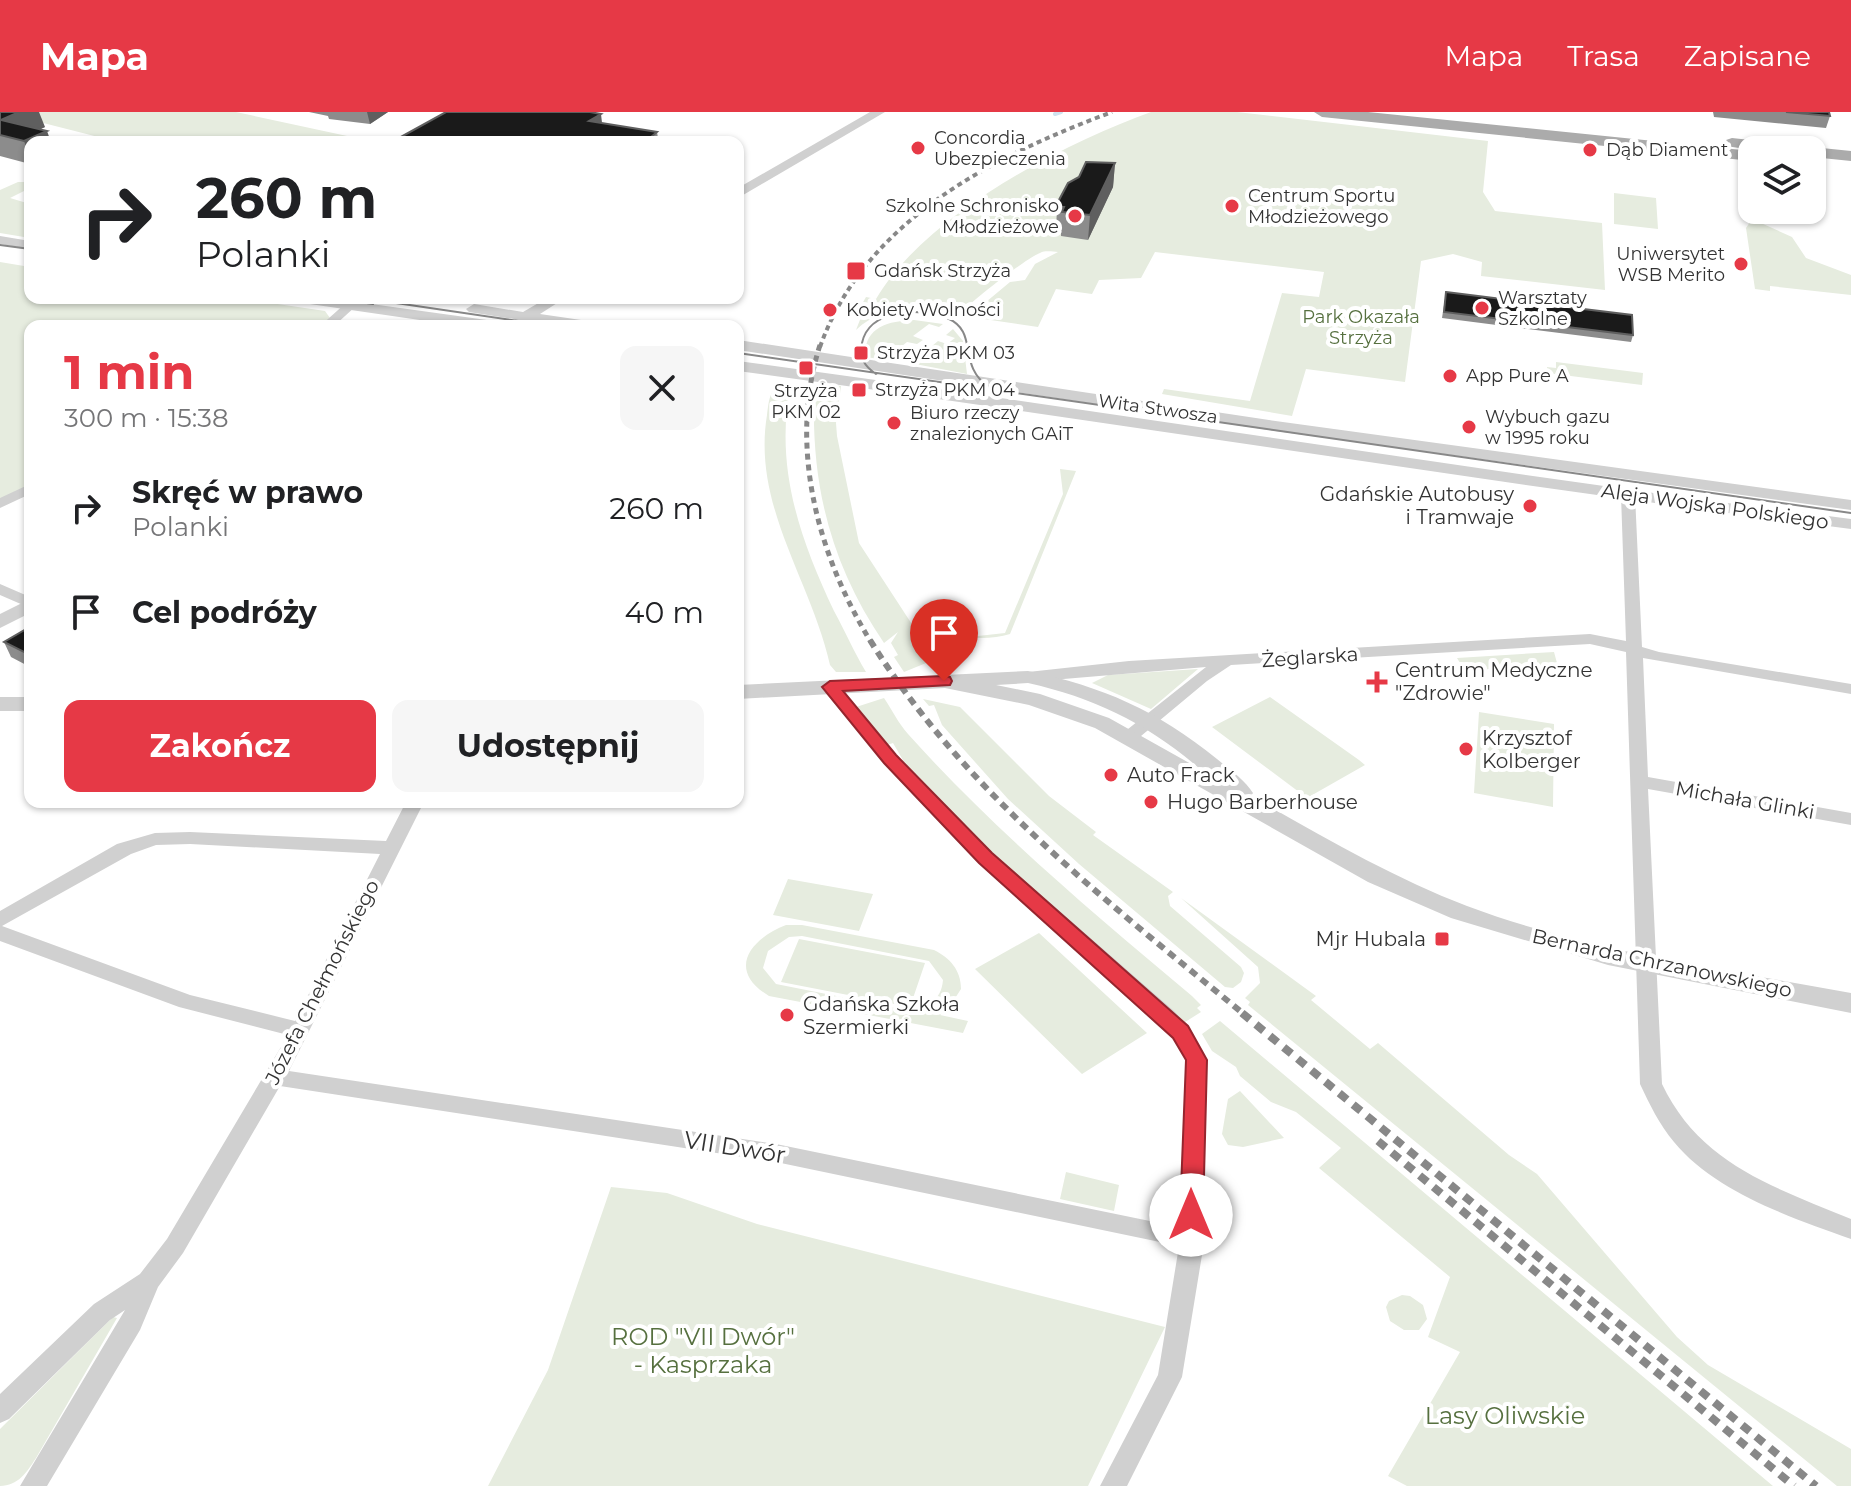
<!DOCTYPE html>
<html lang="pl">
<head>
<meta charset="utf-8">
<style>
  body { margin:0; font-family:Montserrat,sans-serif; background:#f6f6f6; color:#202124; height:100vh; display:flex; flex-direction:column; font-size:30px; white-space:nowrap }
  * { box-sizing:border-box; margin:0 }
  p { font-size:26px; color:#757577 }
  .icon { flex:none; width:44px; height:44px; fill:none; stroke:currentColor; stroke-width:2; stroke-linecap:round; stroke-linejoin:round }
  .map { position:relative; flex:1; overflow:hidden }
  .details { position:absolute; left:24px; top:208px; width:720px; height:488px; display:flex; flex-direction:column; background:#fff; border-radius:16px; box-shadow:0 2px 6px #0004 }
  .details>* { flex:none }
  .top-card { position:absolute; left:24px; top:24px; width:720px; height:168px; border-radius:16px; box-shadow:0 2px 6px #0004; background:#fff; color:#202124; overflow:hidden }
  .fabs { position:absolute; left:1738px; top:24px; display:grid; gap:16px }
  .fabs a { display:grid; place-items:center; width:88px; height:88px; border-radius:16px; background:#fff; box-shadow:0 2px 6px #0004; font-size:40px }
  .pin { position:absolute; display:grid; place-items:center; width:68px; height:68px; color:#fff; margin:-82px -34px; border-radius:50% 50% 50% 0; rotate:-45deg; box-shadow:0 0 8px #0007 }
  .pin .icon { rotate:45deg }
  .me { position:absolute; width:88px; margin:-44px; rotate:0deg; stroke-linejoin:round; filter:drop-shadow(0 0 6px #0008) }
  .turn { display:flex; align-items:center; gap:28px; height:168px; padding:0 40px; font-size:36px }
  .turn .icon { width:104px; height:104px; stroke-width:2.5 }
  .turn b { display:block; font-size:56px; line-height:68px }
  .round { display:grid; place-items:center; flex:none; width:84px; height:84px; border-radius:16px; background:#f6f6f6 }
  .head { display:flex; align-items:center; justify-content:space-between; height:136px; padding:0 40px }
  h1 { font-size:48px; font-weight:700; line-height:60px; color:#e63946 }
  .button { display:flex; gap:16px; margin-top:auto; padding:16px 40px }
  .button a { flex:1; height:92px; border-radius:16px; background:#e63946; color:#fff; font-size:32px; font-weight:700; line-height:92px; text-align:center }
  .button a+a { background:#f6f6f6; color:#202124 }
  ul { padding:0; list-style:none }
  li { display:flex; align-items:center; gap:24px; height:104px; padding:0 40px }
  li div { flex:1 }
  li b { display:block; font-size:30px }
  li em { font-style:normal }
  header { display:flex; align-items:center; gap:48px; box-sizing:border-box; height:112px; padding:0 40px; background:#e63946; color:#fff }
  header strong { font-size:38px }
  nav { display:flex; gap:44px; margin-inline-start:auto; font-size:28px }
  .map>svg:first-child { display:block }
  .green { fill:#e6ecdf; fill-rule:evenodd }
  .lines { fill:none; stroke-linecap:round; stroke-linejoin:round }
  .stream { stroke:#cfe2ee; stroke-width:4 }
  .minor { fill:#d0d0d0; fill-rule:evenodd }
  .tertiary { fill:#d0d0d0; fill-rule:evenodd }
  .primary { fill:#ababab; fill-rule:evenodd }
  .tram { stroke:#888; stroke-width:2 }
  .rail-far3 { stroke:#888; stroke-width:4; stroke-dasharray:5 4; stroke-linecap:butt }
  .rail-far2 { stroke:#888; stroke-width:5; stroke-dasharray:6 5; stroke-linecap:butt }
  .rail-far1 { stroke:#888; stroke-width:6; stroke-dasharray:8 6; stroke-linecap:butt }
  .rail { stroke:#888; stroke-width:8; stroke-dasharray:10 8; stroke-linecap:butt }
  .wall { fill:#8c8c8c }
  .shaded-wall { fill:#5f5f5f }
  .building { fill:#1a1a1a; stroke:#5f5f5f; stroke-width:2 }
  .route { fill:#e63946; stroke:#96252e; stroke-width:2 }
  .poi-dot { fill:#e63946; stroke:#fff; stroke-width:3 }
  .labels { text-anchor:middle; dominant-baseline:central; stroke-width:8; stroke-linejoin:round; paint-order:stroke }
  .far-poi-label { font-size:18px; fill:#333; stroke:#fff; text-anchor:start }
  .far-park-label { font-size:18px; fill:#56703f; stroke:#fff }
  .far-street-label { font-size:18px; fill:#333; stroke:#fff }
  .poi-label { font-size:20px; fill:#333; stroke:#fff; text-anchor:start }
  .street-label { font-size:20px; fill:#333; stroke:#fff }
  .near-street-label { font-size:24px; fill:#333; stroke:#fff }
  .near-park-label { font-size:24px; fill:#56703f; stroke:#fff }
</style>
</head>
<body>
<header>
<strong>Mapa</strong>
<nav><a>Mapa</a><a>Trasa</a><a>Zapisane</a></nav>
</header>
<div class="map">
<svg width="1851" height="1374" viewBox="0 0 1851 1374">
  <rect width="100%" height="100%" fill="#fff"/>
  <path class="green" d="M0,0H236L375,30H118Z
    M1151,0H1237L1488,29L1483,80L1495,99L1602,111L1605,178L1481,164L1482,150L1453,142L1421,149L1405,270L1306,257L1292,304L1162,282L1164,277L1250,289L1282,181L1319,185L1324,160L1155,140L1141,166L1099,168L1092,182L1056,177L1038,215L970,205L980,195L992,198L997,193L986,190L1010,170L1025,168L1035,152L1058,140C1053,140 1046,138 1040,141C1026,146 961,197 958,205C925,193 882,192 856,218L863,200L858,199L866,185L876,187C926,102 1061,33 1151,0Z
    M18,70H30V76L10,86L30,92V126L0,121V78Z
    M1614,81L1656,86L1658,117L1614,112Z
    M1752,107L1792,125L1806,146L1851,163V183L1770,174V179L1755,177L1746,116Z
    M0,150L30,155V186H238L325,199L330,206L320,214H30V373L0,389Z
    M914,208L943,212L939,215L929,212L913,224L923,228L917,232L907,230L897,238L905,241L895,249L865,245C864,215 888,209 914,208Z
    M953,217L963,229L967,262L910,251L918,245L927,248L940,237L932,234L938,229L947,232L955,226L946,223Z
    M1556,250L1643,261L1642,273L1547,261V255L1556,256Z
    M782,271H791C774,353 799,425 834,499C845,519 854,540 866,560H836L830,553C811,468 752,394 767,303C769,289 769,278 782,271Z
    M820,271L841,274L836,311L837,324L859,431L917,520L929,531L936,547L904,560L894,545L898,543L891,531L898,520L884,531C833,456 812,379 814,289L818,287Z
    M1060,357L1076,359L1010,522C990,528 964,528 945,518L978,524L1005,521L1063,382Z
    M1554,540L1560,562L1506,554L1466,561L1457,546Z
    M1198,557L1151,597L1092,571L1108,563Z
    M1270,585L1359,648L1365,653L1307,686L1212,615Z
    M884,586C892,598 899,612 908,622C993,717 1093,801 1192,884L1201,893L1197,896L1201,900L1182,912L1014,765L907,655L893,631L884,634L853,596Z
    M923,587L960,595L1049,684L1096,720L1093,723L1173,780L1168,784L1170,794L1241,855L1244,861L1241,870L1233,876L1225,875L1079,752L1008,687L942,613L934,593L929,594Z
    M1479,600L1554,612L1553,695L1474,681Z
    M788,767L873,782L859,819L773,803Z
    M1181,786L1316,884L1311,888L1370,937L1378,931L1509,1043L1537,1062L1677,1225L1708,1253L1851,1337V1374H1837L1248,893L1250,890L1245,886L1260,871L1258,855Z
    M786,813H802L934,838C950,846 961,858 961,877L950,894L940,903L968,909L963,921L769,884C726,858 750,827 786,813ZM802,824L929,849L943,868C941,890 927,895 907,898L776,872L763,856L768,839L789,825Z
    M1039,821L1147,921L1082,962L975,857Z
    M799,827L925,851L910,895L781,870Z
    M1220,909L1773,1374H1407L1388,1364L1460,1240L1428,1225L1450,1165L1319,1056L1341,1036L1296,1000L1271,990L1240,964L1236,955L1212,939L1202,922Z
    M1240,979L1284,1026L1243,1035L1228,1033L1222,1022L1228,987Z
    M1066,1060L1119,1073L1114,1099L1060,1087Z
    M611,1075L667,1081L757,1112L1165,1215L1088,1374H488L548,1258Z
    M1402,1183L1410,1184L1423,1193L1427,1207L1419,1218H1404L1390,1209L1386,1195L1389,1189Z
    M113,1205L117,1206L36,1346C27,1360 18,1374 0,1374V1317Z"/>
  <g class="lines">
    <path class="stream" d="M1055,2L1061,0"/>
    <path class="minor" d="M346,191L356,194L334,214H320Z
      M30,372V382L0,396V386Z
      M1628,379L1635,383L1642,535L1659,540L1851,572V582L1643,546L1648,665L1851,701V713L1648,677L1662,972C1700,1052 1774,1075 1851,1107V1127C1792,1106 1715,1080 1674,1030C1659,1012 1650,993 1640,972L1626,540L1590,532L1231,553L1207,569L1135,629L1129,631L1120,625L1123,621L1206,555L1028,570L1020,565L1028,560L1129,549L1590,522L1626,529L1621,383Z
      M0,472L30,485V496L0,483Z
      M830,570L836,571L896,643L993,741L1174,899L1188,914L1206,948L1202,1143L1182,1265L1127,1374H1100L1158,1263L1179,1134L776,1050L280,974L183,1141L158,1175L140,1218L47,1374H20L125,1198L110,1208L9,1307L0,1311V1282L94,1192L140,1162L167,1127L288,923L179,895L0,829V799L117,732L155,721L190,720L386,729L406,690H424L289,959L776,1032L1179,1115L1186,948L1174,926L979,751L884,651L824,579L822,575L824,571ZM190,732L380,742L295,909L190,883L2,814L131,742L156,733Z"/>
    <path class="tertiary" d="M870,0H885L738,86V76Z
      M0,124L30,129V137L0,132Z
      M289,186H328L494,209L502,214H461L296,190Z
      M547,186H565L540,202L588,209L596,214L521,212L514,207L469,200L466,197L474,192L523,200Z
      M738,228L1269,308L1851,388V398L1269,318L738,238Z
      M738,249C1109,299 1479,360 1851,407V417C1479,370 1109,309 738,259Z
      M30,487V501L0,516V502Z
      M1028,559C1104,575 1156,598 1217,647C1229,657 1245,668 1253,681L1251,684C1322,724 1391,765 1467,794C1590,840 1723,857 1851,881V901L1608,853L1451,806L1368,770L1095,616L1029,593L945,576L738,587V573ZM1028,571C1095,586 1148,612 1200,657L1109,606L1040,582L996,573Z
      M0,585H30V599H0Z"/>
    <path class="primary" d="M1314,0H1368L1752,39V49L1322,5Z
      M1732,26L1795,33L1803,38H1752L1726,34V28Z
      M1812,35L1851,39V49L1812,45V38H1805Z"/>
    <path class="tram" d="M0,133L30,137
      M334,186L373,192
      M362,186L553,214
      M738,241L1851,401
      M876,262C864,254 859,245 862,231C869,197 920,195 947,206C980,220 956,253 989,275"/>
    <path class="rail-far3" d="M820,235C865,108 994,44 1112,0"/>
    <path class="rail-far2" d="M820,233C788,333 817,442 871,530"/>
    <path class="rail-far1" d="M870,528C964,680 1109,791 1245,903"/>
    <path class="rail" d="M1242,901L1816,1374
      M1378,1029L1794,1374"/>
  </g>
  <path class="wall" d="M0,0L45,15L40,17L30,30V52L0,44Z
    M309,0H388L370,12L329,7L328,4Z
    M1713,0H1829L1830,4L1826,16L1714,5Z
    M602,11L657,20L658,26L664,30H399V26Z
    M1115,51L1113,75L1088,128L1061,124V120L1056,119L1057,95Z
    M1446,180L1633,223L1631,230L1442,206Z
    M30,518V555L11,545L4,530Z"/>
  <path class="shaded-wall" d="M19,0H39L45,15L18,28L1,8Z
    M367,0H388L370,12Z
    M601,2L604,28L589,9Z
    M47,19L51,30H30V45L24,29Z
    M1115,51L1113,75L1088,128L1090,103Z"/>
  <path class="building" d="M0,0H19L1,8L47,19L24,29L0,23Z
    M446,0H590L601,2L589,9L657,20L651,25L659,26L664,30H415L399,26Z
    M1786,0H1829L1830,4Z
    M1086,50L1115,51L1090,103L1062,100L1064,95H1057L1059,88L1068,71L1079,65Z
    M1446,180L1632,203L1633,223L1444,200Z
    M28,516L30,518V543L4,530Z"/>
  <path class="route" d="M944,564L950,565L952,569L950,573L843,579L896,643L992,741L1188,914L1207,948L1203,1103L1199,1110L1191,1113L1183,1110L1180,1103L1186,948L1173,926L979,751L884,651L822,575L830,569Z"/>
  <g class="poi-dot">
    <circle cx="918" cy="36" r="8"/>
    <circle cx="1590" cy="38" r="8"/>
    <circle cx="1232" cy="94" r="8"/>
    <circle cx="1075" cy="104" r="8"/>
    <circle cx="1741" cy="152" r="8"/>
    <rect x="846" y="149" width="20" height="20" rx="4"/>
    <circle cx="1482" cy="196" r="8"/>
    <circle cx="830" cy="198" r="8"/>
    <rect x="853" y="233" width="16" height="16" rx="4"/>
    <rect x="798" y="248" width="16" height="16" rx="4"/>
    <circle cx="1450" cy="264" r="8"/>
    <rect x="851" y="270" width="16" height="16" rx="4"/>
    <circle cx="894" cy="311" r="8"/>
    <circle cx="1469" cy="315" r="8"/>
    <circle cx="1530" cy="394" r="8"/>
    <path d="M1373 558h8v8h8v8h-8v8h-8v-8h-8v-8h8z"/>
    <circle cx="1466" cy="637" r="8"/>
    <circle cx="1111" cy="663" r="8"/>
    <circle cx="1151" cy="690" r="8"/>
    <rect x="1434" y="819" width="16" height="16" rx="4"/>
    <circle cx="787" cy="903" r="8"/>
  </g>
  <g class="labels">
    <g class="far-poi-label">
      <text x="934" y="26">Concordia<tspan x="934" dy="21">Ubezpieczenia</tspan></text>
      <text x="1606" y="38">Dąb Diament</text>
      <text x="1248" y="84">Centrum Sportu<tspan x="1248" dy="21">Młodzieżowego</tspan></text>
      <text x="1059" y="94" text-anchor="end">Szkolne Schronisko<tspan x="1059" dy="21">Młodzieżowe</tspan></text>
      <text x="1725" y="142" text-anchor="end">Uniwersytet<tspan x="1725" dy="21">WSB Merito</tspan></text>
      <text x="874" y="159">Gdańsk Strzyża</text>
      <text x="1498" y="186">Warsztaty<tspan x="1498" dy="21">Szkolne</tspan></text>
      <text x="846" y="198">Kobiety Wolności</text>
      <text x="877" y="241">Strzyża PKM 03</text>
      <text x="1466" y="264">App Pure A</text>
      <text x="875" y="278">Strzyża PKM 04</text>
      <text x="806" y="279" text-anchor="middle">Strzyża<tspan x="806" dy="21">PKM 02</tspan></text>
      <text x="910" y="301">Biuro rzeczy<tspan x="910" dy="21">znalezionych GAiT</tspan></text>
      <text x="1485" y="305">Wybuch gazu<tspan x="1485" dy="21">w 1995 roku</tspan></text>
    </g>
    <g class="far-park-label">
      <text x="1361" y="205">Park Okazała<tspan x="1361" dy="21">Strzyża</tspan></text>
    </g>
    <g class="far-street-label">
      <text transform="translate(1158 297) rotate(8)">Wita Stwosza</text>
    </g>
    <g class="poi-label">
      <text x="1514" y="382" text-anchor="end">Gdańskie Autobusy<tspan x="1514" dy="23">i Tramwaje</tspan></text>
      <text x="1395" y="558">Centrum Medyczne<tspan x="1395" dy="23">"Zdrowie"</tspan></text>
      <text x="1482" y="626">Krzysztof<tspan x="1482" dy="23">Kolberger</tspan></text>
      <text x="1127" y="663">Auto Frack</text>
      <text x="1167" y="690">Hugo Barberhouse</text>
      <text x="1426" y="827" text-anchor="end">Mjr Hubala</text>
      <text x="803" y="892">Gdańska Szkoła<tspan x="803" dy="23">Szermierki</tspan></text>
    </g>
    <g class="street-label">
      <text transform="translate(1715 394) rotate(8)">Aleja Wojska Polskiego</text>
      <text transform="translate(1310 545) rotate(-4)">Żeglarska</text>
      <text transform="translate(1745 688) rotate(10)">Michała Glinki</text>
      <text transform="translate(1662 851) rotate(12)">Bernarda Chrzanowskiego</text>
      <text transform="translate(322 870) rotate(-63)">Józefa Chełmońskiego</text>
    </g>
    <g class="near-street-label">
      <text transform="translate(735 1035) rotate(9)">VII Dwór</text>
    </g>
    <g class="near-park-label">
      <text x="703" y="1224">ROD "VII Dwór"<tspan x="703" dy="28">- Kasprzaka</tspan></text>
      <text x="1505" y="1303">Lasy Oliwskie</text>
    </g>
  </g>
</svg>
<div class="fabs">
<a><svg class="icon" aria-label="layers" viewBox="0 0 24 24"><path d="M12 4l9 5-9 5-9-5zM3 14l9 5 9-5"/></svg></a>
</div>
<div class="pin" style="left:944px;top:569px;background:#d93025"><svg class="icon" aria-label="arrive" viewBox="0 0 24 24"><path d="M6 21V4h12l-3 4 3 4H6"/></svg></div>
<svg class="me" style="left:1191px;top:1103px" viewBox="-20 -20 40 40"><circle r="19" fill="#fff"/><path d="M0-13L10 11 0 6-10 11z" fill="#e63946"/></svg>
<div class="top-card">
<div class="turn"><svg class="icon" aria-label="right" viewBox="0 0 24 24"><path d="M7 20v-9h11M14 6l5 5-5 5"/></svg><div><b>260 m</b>Polanki</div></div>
</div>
<section class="details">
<div class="head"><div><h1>1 min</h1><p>300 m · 15:38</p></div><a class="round"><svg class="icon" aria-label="close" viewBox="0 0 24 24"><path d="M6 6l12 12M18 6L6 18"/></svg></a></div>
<ul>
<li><svg class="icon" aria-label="right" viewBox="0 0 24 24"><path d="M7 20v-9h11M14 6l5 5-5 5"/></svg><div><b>Skręć w prawo</b><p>Polanki</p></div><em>260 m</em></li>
<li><svg class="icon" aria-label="arrive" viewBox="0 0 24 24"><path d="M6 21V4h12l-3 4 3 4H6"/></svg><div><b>Cel podróży</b></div><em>40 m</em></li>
</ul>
<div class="button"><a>Zakończ</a><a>Udostępnij</a></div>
</section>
</div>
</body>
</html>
